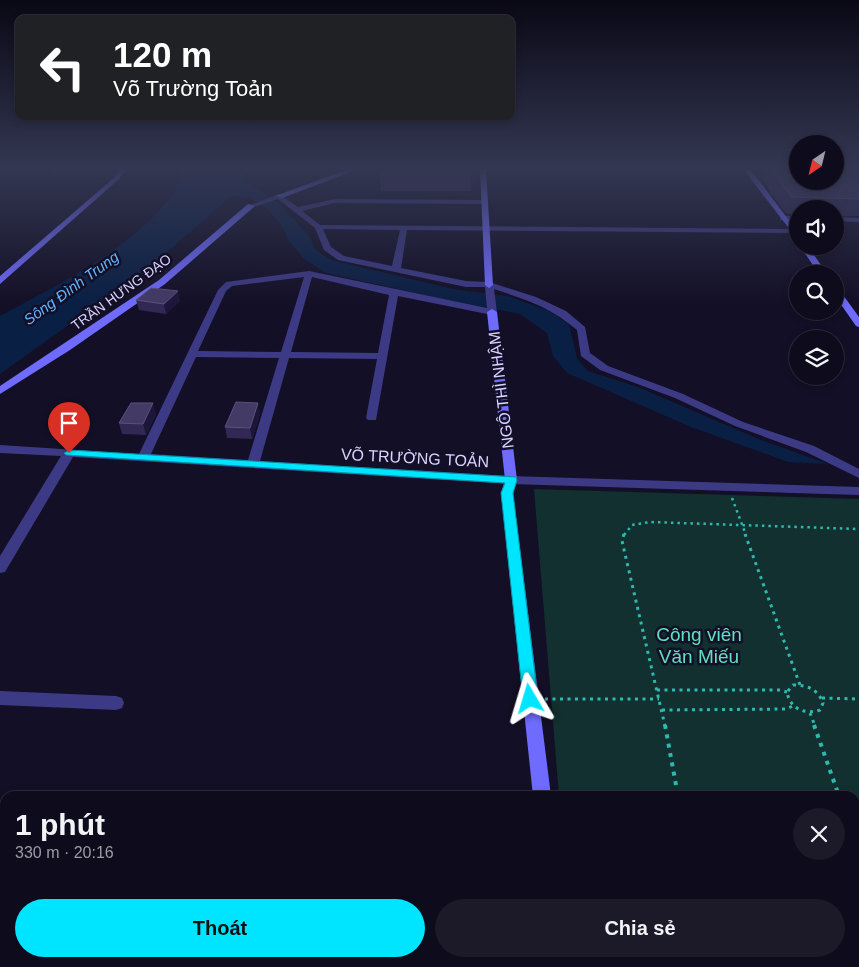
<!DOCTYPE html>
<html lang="vi">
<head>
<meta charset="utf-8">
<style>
  body { margin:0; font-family:Helvetica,sans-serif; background:#1c1929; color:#f1f3f6; height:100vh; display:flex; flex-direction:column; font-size:19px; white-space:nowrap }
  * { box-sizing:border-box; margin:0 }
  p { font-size:16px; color:#9b9ba3 }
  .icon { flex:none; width:28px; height:28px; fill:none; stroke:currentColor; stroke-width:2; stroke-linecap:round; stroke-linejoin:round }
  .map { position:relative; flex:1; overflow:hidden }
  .details { position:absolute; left:0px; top:791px; width:860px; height:176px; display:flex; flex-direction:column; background:#0e0b1c; border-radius:15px 15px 0 0; box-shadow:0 2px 8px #0003,0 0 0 1px #2e2b3b }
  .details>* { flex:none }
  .guide { position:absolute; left:15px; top:15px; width:500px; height:105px; border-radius:10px; box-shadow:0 2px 8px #0003,0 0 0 1px #2e2b3b; background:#202124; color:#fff; overflow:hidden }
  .needle { width:32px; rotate:215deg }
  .fabs { position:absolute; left:789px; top:135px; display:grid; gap:10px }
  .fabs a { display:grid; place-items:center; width:55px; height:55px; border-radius:50%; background:#0e0b1c; box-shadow:0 2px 8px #0003,0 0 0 1px #2e2b3b; font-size:25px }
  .pin { position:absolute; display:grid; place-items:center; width:42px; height:42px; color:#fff; margin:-51px -21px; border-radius:50% 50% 50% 0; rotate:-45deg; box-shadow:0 0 5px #0007 }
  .pin .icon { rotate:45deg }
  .me { position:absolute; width:55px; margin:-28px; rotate:353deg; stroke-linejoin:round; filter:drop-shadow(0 0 4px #0008) }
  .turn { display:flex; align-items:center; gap:18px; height:105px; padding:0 15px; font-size:22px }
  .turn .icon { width:65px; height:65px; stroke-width:2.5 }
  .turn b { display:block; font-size:35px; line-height:42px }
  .round { display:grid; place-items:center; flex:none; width:52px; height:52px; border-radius:26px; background:#1c1929 }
  .summary { display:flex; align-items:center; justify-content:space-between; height:85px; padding:0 15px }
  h1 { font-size:30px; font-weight:800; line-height:38px }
  .action { display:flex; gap:10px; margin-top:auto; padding:10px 15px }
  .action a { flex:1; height:58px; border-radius:30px; background:#00e5ff; color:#111; font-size:20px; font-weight:800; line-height:58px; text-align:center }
  .action a+a { background:#1c1929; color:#f1f3f6 }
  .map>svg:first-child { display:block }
  .green { fill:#12302f }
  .water { fill:#0a1f44 }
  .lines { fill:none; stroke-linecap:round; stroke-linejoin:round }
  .path-far2 { stroke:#2fb8b0; stroke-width:2.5; stroke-dasharray:2.5 4; stroke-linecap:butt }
  .path-far1 { stroke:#2fb8b0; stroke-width:3; stroke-dasharray:3 4.5; stroke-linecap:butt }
  .path { stroke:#2fb8b0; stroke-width:4; stroke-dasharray:4 5.5; stroke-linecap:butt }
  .street { fill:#3d3a85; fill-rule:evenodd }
  .secondary { fill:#6f6bff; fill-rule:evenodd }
  .wall { fill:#312854 }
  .shaded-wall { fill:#1d163a }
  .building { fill:#433a66; stroke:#5a527e }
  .route { fill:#00e5ff; stroke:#0095a6 }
  .labels { text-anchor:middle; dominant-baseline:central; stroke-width:5; stroke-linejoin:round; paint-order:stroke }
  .far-street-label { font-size:14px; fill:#d9d4ff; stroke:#130f26 }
  .far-water-label { font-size:15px; font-style:italic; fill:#62b6ff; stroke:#130f26 }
  .street-label { font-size:16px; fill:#d9d4ff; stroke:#130f26 }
  .near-park-label { font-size:19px; fill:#5fe0c0; stroke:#130f26 }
</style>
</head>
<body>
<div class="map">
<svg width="859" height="967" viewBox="0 0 859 967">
  <rect width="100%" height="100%" fill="#130f26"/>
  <path class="green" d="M534,489L859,499V967H573L572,963L855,962V796H559Z"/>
  <path class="water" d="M183,169H239L248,183L279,203L309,236L316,250L331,260L453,289L507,296L549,311L569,324L577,358L588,371L638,387L761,440L828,464L788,462L691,427L567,373L553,356L547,333L520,314L442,299L326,273L304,259L289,241L281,224L266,208L248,197L231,196L150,267L0,374V316C59,284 132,249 173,194C178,187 180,177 183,169Z"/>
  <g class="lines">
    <path class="path-far2" d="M732,498L746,535
      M624,535L632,525L650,522L859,529"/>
    <path class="path-far1" d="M624,534L622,541L665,726
      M745,534L800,685
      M793,685C807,685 818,689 823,703L820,710C805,715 790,709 787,692Z
      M657,690H780L787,692
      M822,698L859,699
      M545,699H659
      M662,710L786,709L793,706
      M810,713L815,726"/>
    <path class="path" d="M665,725L678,796
      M814,725L839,796
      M855,839L859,851
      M707,962L708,967"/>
    <path class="street" d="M279,194L298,207L335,199L485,200L489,202L485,204L335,203L302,211L320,225L796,229L797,231L793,233L407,230L401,268L466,281L489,282L536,297L566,311L585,327L590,353L608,366L683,394L743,422L814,446L859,469V478L806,452L735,426L675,398L600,370L581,356L577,330C550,307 527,300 494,289L497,312L492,315L398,296L376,420H368L366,418L377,359L289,358L260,461L511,476L859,487V495L511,484L73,457L5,572L0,573V556L61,456L0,453V445L139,454L218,290L226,282L309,271L487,308L485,287H466L338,260L324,250L315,228L278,199L251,208L247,206ZM323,229L400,230L392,266L344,256L331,247ZM304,277L281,352L198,351L226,291L232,286ZM312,277L389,295L378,353L291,352ZM196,357L279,358L248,460L151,454Z
      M780,216H798V220H780Z
      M835,217L859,218V222L835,221Z
      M0,691L116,696L122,698L124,703L122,708L116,710L0,705Z"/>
    <path class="secondary" d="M120,169H127L119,179L0,284V276L115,177Z
      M349,169H359L282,198L275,196Z
      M480,169H486L493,285L489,288L485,285Z
      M743,169H750L798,232V240Z
      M248,204L255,206L165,284L70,350L0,394V386L159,280Z
      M800,246H808L827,274H819Z
      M835,287L838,288L859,317V327L856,326L835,296Z
      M492,309L497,312L517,480L513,493L551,796H533L501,493L505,480L487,312Z
      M550,962H572V967H550Z"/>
  </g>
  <path class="wall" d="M50,169H118L112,177L52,175Z
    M475,169L471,191H381L380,175Z
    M762,169H859V216H835V209H798V214H787L771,194L761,174Z
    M136,300L180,301L166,314L139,310Z
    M156,414L146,435L122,434L119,423Z
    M260,414L252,439L227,438L225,427Z"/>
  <path class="shaded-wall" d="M110,169H118L112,177Z
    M472,169H475L471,191V175Z
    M178,291L180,301L166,314L164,304Z
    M153,403L156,414L146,435L143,424Z
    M258,403L260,414L252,439L250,428Z"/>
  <path class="building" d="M385,169H472L471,175H380Z
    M771,169H798V181H835V169H859V199L792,197L776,178Z
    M151,288L178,291L164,304L136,300Z
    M236,402L258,403L250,428L225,427Z
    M131,403H153L143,424L119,423Z"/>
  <linearGradient id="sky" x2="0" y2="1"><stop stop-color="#0a0815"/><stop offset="0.55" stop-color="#333752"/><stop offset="1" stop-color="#333752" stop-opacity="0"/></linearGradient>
  <rect width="859" height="305" fill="url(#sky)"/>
  <path class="route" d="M69,450L516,477L517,480L513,493L538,699L536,704L530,705L525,704L523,699L501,493L505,483L66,455L64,453Z"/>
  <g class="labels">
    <g class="far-street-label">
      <text transform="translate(121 292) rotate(-36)">TRẦN HƯNG ĐẠO</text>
    </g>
    <g class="far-water-label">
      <text transform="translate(71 288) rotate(-36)">Sông Đình Trung</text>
    </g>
    <g class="street-label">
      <text transform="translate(501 390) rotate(-97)">NGÔ THÌ NHẬM</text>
      <text transform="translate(415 458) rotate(3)">VÕ TRƯỜNG TOẢN</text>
    </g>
    <g class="near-park-label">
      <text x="699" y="634">Công viên<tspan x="699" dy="22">Văn Miếu</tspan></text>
    </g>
  </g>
</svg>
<div class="fabs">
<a><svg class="needle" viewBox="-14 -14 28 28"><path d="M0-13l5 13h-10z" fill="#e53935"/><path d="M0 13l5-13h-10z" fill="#9b9ba3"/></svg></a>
<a><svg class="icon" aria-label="sound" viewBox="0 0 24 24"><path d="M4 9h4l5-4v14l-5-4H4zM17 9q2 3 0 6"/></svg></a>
<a><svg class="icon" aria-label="search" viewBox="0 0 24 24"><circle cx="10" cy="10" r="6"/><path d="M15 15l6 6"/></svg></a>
<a><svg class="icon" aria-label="layers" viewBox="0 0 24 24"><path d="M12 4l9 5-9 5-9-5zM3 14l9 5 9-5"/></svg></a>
</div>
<div class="pin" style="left:69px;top:453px;background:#d93025"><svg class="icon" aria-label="arrive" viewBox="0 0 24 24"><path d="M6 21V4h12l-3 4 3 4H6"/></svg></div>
<svg class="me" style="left:530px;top:699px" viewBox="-20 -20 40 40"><path d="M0-17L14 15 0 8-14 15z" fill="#00e5ff" stroke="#fff" stroke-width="4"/></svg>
<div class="guide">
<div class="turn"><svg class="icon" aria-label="left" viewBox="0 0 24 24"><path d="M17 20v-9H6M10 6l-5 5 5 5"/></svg><div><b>120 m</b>Võ Trường Toản</div></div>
</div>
<section class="details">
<div class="summary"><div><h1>1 phút</h1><p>330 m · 20:16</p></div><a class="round"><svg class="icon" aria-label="close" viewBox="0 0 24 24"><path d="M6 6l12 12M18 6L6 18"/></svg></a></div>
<div class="action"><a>Thoát</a><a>Chia sẻ</a></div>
</section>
</div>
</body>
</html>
